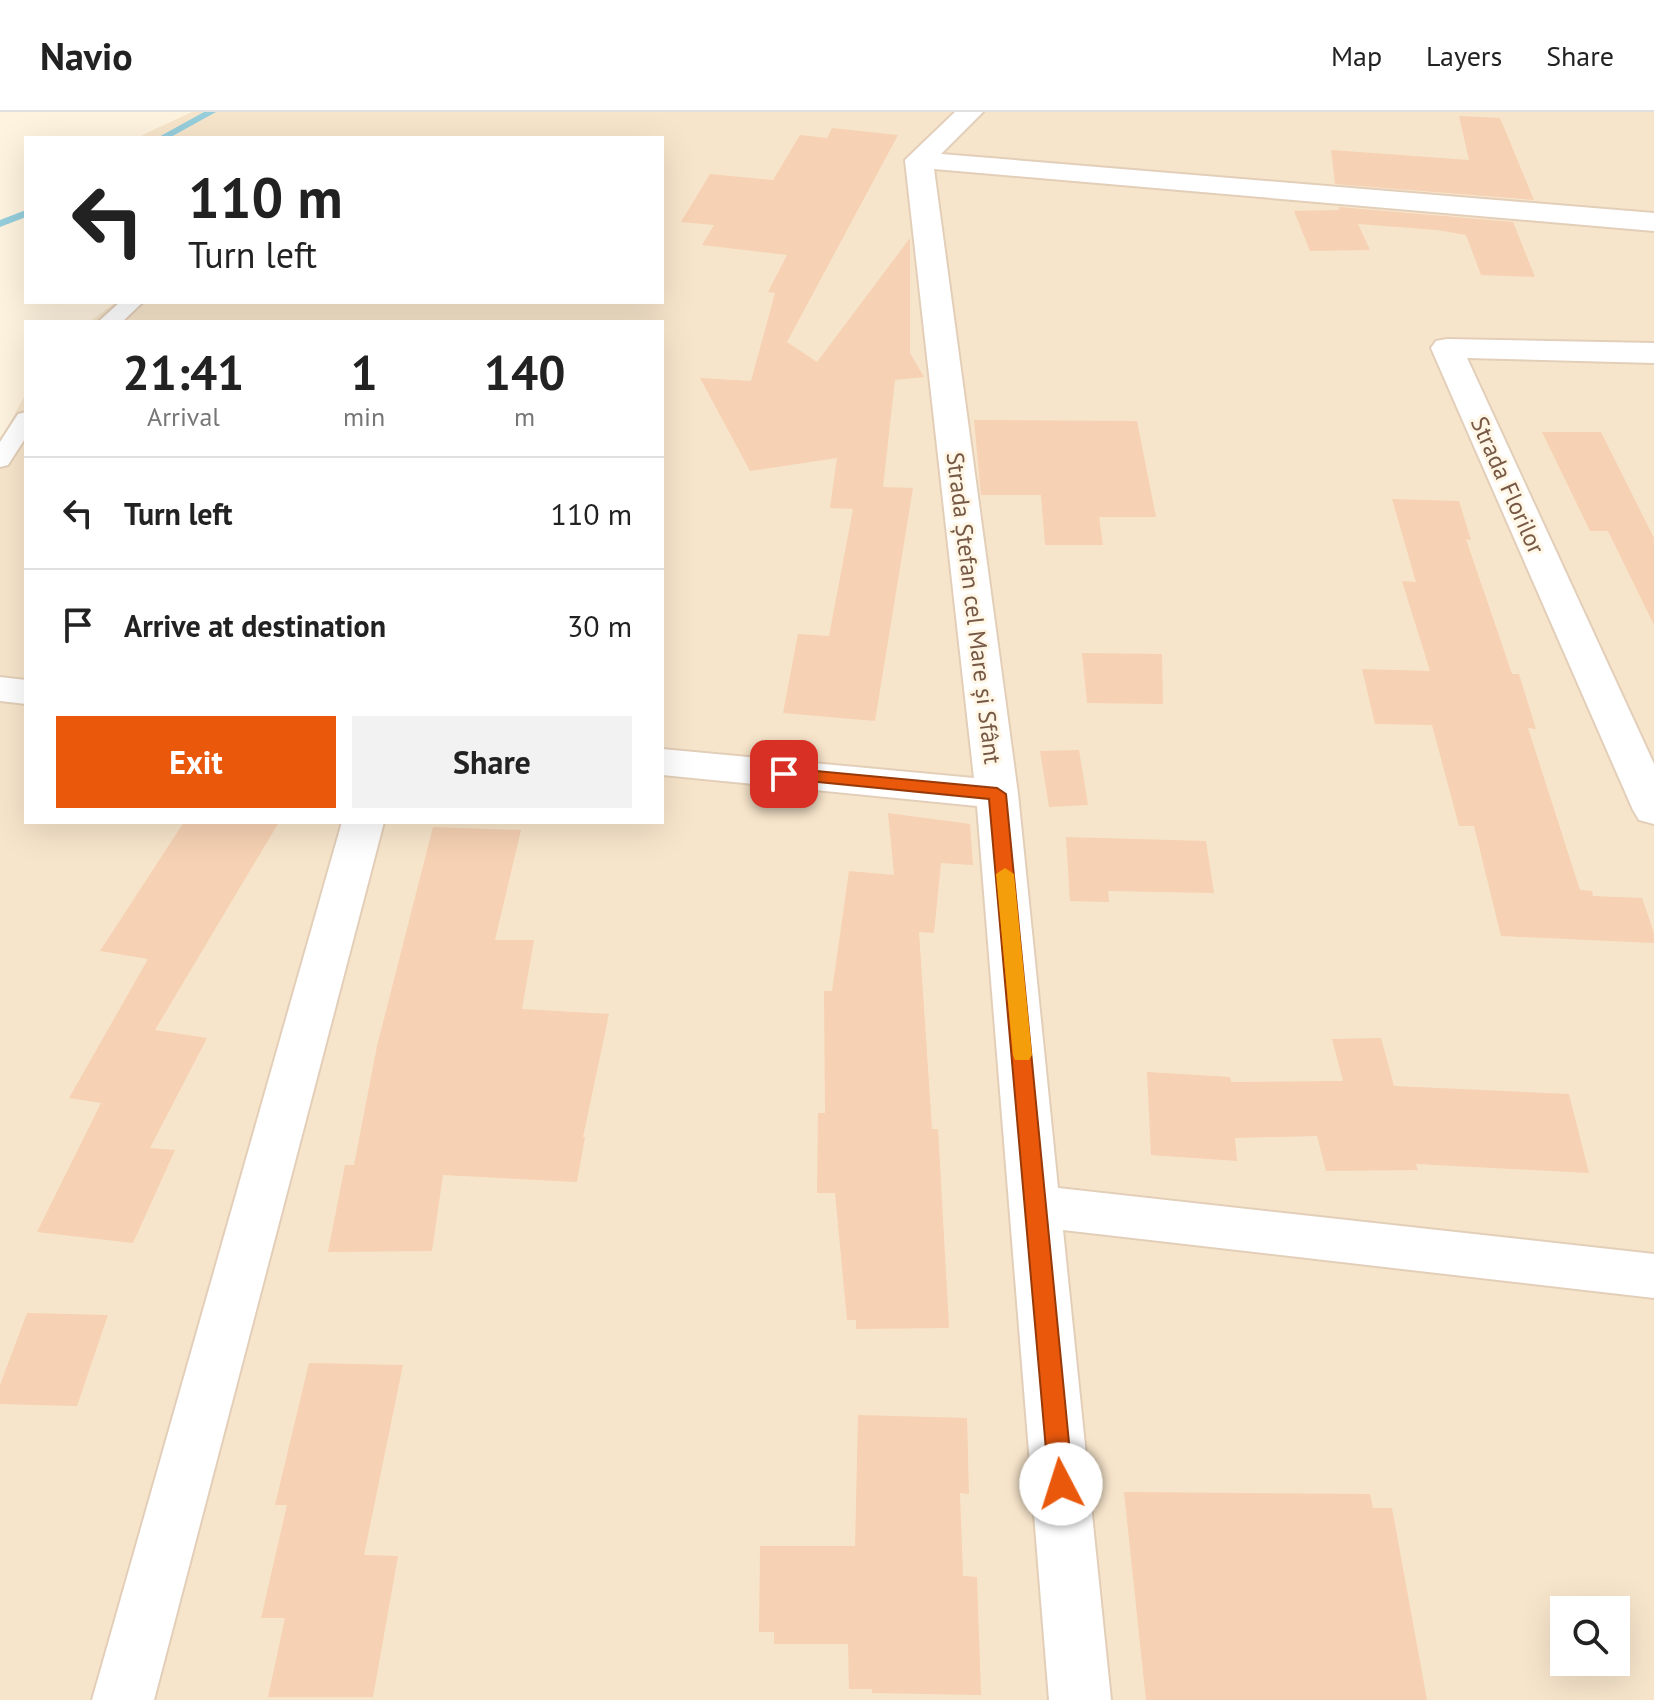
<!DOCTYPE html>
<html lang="en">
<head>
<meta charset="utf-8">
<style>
  body { margin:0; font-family:"PT Sans",sans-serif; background:#f2f2f2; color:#222; height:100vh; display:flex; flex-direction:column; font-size:30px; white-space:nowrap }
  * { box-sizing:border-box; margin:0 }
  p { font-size:26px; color:#767676 }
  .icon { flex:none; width:44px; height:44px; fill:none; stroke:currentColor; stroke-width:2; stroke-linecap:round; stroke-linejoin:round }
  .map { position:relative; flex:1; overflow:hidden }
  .details { position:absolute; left:24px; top:208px; width:640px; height:504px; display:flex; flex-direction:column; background:#fff; border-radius:0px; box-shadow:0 8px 32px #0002 }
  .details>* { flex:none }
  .hud { position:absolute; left:24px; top:24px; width:640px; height:168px; border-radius:0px; box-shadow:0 8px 32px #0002; background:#fff; color:#222; overflow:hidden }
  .fabs { position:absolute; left:1550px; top:1484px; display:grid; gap:16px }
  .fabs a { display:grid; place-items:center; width:80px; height:80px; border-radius:0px; background:#fff; box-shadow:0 8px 32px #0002; font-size:40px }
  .pin { position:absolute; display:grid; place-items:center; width:68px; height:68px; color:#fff; margin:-34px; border-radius:16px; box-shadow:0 4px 12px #0006 }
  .me { position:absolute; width:88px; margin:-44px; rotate:355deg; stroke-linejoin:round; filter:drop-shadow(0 0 6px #0008) }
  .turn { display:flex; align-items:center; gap:28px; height:168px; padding:0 32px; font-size:36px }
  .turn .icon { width:104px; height:104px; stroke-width:2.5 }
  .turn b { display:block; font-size:56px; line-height:68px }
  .eta { display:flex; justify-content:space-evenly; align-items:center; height:136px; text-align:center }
  .eta b { font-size:48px; font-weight:700; line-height:56px }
  .primary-button { display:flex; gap:16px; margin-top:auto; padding:16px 32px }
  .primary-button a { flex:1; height:92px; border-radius:0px; background:#ea580c; color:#fff; font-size:32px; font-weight:700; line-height:92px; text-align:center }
  .primary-button a+a { background:#f2f2f2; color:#222 }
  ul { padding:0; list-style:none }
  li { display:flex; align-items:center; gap:24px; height:112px; padding:0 32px; border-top:2px solid #e0e0e0 }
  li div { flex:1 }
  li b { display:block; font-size:30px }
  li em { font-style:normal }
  header { display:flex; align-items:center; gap:48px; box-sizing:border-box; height:112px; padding:0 40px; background:#fff; border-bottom:2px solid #e0e0e0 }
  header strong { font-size:38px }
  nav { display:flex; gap:44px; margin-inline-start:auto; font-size:28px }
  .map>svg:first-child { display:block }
  .residential { fill:#f7e5cb; fill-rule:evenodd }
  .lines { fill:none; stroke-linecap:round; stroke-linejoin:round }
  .stream { fill:#96cedc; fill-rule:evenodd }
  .building { fill:#f6d1b3 }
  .lane-casing { stroke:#e3cfb9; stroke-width:4 }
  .street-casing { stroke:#e3cfb9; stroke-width:4 }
  .lane { fill:#fff; fill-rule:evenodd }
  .street { fill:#fff; fill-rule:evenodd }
  .route { fill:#ea580c; stroke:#983908; stroke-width:2 }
  .slow { fill:#f59e0b }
  .labels { text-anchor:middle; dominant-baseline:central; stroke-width:6; stroke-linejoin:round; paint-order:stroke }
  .street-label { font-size:24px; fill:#765844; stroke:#fff6e6 }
</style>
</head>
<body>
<header>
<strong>Navio</strong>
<nav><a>Map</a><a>Layers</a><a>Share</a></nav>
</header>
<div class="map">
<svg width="1654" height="1588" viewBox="0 0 1654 1588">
  <rect width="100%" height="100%" fill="#fef3de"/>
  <path class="residential" d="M192,0H1654V1588H0V329L26,281V710H662V210H89L116,190H662V26H136ZM1564,1498H1616V1550H1564Z"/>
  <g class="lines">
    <path class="stream" d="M204,0H216L169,26H157Z
      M26,98V105L0,115V108Z"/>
  </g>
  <path class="building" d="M1459,4L1500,6L1534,88L1335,72L1331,38L1469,48Z
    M832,16L898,23L787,230L817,250L910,126V241L924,265L895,268L883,375L913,376L875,609L783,601L798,522L829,524L853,397L830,396L837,346L750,359L700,266L751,269L775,181L768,180L787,143L702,133L714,113L681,110L710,62L773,68L800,23L827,26Z
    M1339,95L1513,110L1535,165L1481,163L1466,123L1437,118L1358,112L1370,138L1310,139L1294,99L1339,98Z
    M974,308L1137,309L1156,405H1099L1103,433H1045L1041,383H981Z
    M1542,320H1601L1654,426V513L1608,419H1590Z
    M1392,387L1459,389L1471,428L1466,427L1512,562H1519L1536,617L1528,616L1580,778L1592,779L1593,784L1642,786L1654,821V831L1501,824L1474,714H1459L1432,613L1375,612L1362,557L1430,559L1402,469L1416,470Z
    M1082,541L1162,542L1163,592L1087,591Z
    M1079,638L1088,693L1049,695L1040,639Z
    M888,701L970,712L973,753L941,751L934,821L919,820L932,1017H938L949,1216L856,1217V1208H847L835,1081H817L818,1001H825L824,879H832L849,759L894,763Z
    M184,710H279L155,918L207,926L150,1036L175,1038L133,1131L37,1120L101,991L69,986L148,847L100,839Z
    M433,715L521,718L495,828H534L522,897L609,902L583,1025H585L577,1070L443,1063L432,1139L328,1140L345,1053H354L377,934Z
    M1066,725L1206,729L1214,781L1108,779L1109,790L1070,789Z
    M1381,926L1394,974L1569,982L1589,1061L1416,1052L1418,1058L1326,1059L1317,1024L1235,1026L1237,1049L1151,1043L1147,960L1230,965L1231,970L1343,969L1332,927Z
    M27,1201L108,1203L77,1294L0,1292V1273Z
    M309,1251L403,1253L364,1443L398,1444L373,1585H268L285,1506H261L287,1393H275Z
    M858,1303L967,1306L969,1382L960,1381L963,1464L977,1465L981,1583L872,1581V1577H849L848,1532H774V1520H759L760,1434H855Z
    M1124,1380L1370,1382L1373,1396H1392L1427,1588H1146Z"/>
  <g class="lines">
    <g class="lane-casing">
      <path id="lane" d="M120,190H143L122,210H98Z
        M26,300V325L8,353L0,355V330L18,302Z"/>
    </g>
    <g class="street-casing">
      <path id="street" d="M955,0H983L941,42L1654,101V119L934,57L1018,682L1058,1076L1654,1142V1186L1063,1118L1111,1588H1049L977,694L662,663V637L974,666L905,48Z
        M1447,227L1654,231V251L1467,246L1654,652V712L1639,708L1633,698L1431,236L1436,229Z
        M0,565L26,568V592L0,589Z
        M342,710H384L154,1588H92Z"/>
    </g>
    <use href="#lane" class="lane"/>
    <use href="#street" class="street"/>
  </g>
  <path class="route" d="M784,656L997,676L1006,682L1073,1372L1070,1379L1061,1382L1053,1379L1049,1372L989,687L778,666L776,662L778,658Z"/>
  <path class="slow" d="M1005,756L1014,762L1032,943L1029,948H1015L1013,943L996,762Z"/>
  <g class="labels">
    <g class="street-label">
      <text transform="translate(1508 373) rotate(66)">Strada Florilor</text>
      <text transform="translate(974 496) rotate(83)">Strada Ștefan cel Mare și Sfânt</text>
    </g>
  </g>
</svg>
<div class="fabs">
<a><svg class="icon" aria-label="search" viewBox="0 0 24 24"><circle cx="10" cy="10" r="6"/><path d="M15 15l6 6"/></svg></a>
</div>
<div class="pin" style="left:784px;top:662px;background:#d93025"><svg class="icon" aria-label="arrive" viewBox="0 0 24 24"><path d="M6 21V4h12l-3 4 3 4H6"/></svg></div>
<svg class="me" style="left:1061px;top:1372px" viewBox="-20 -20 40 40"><circle r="19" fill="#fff"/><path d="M0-13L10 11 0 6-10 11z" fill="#ea580c"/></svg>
<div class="hud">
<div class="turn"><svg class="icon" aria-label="left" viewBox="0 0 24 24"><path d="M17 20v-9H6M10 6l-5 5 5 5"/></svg><div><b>110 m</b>Turn left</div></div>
</div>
<section class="details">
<div class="eta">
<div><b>21:41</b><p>Arrival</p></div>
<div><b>1</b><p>min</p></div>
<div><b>140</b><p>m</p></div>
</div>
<ul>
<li><svg class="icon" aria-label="left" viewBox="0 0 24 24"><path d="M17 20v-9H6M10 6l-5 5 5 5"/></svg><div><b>Turn left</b></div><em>110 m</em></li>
<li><svg class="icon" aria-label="arrive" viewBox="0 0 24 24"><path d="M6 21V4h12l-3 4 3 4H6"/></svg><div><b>Arrive at destination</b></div><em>30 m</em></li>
</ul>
<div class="primary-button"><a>Exit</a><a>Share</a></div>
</section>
</div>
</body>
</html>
